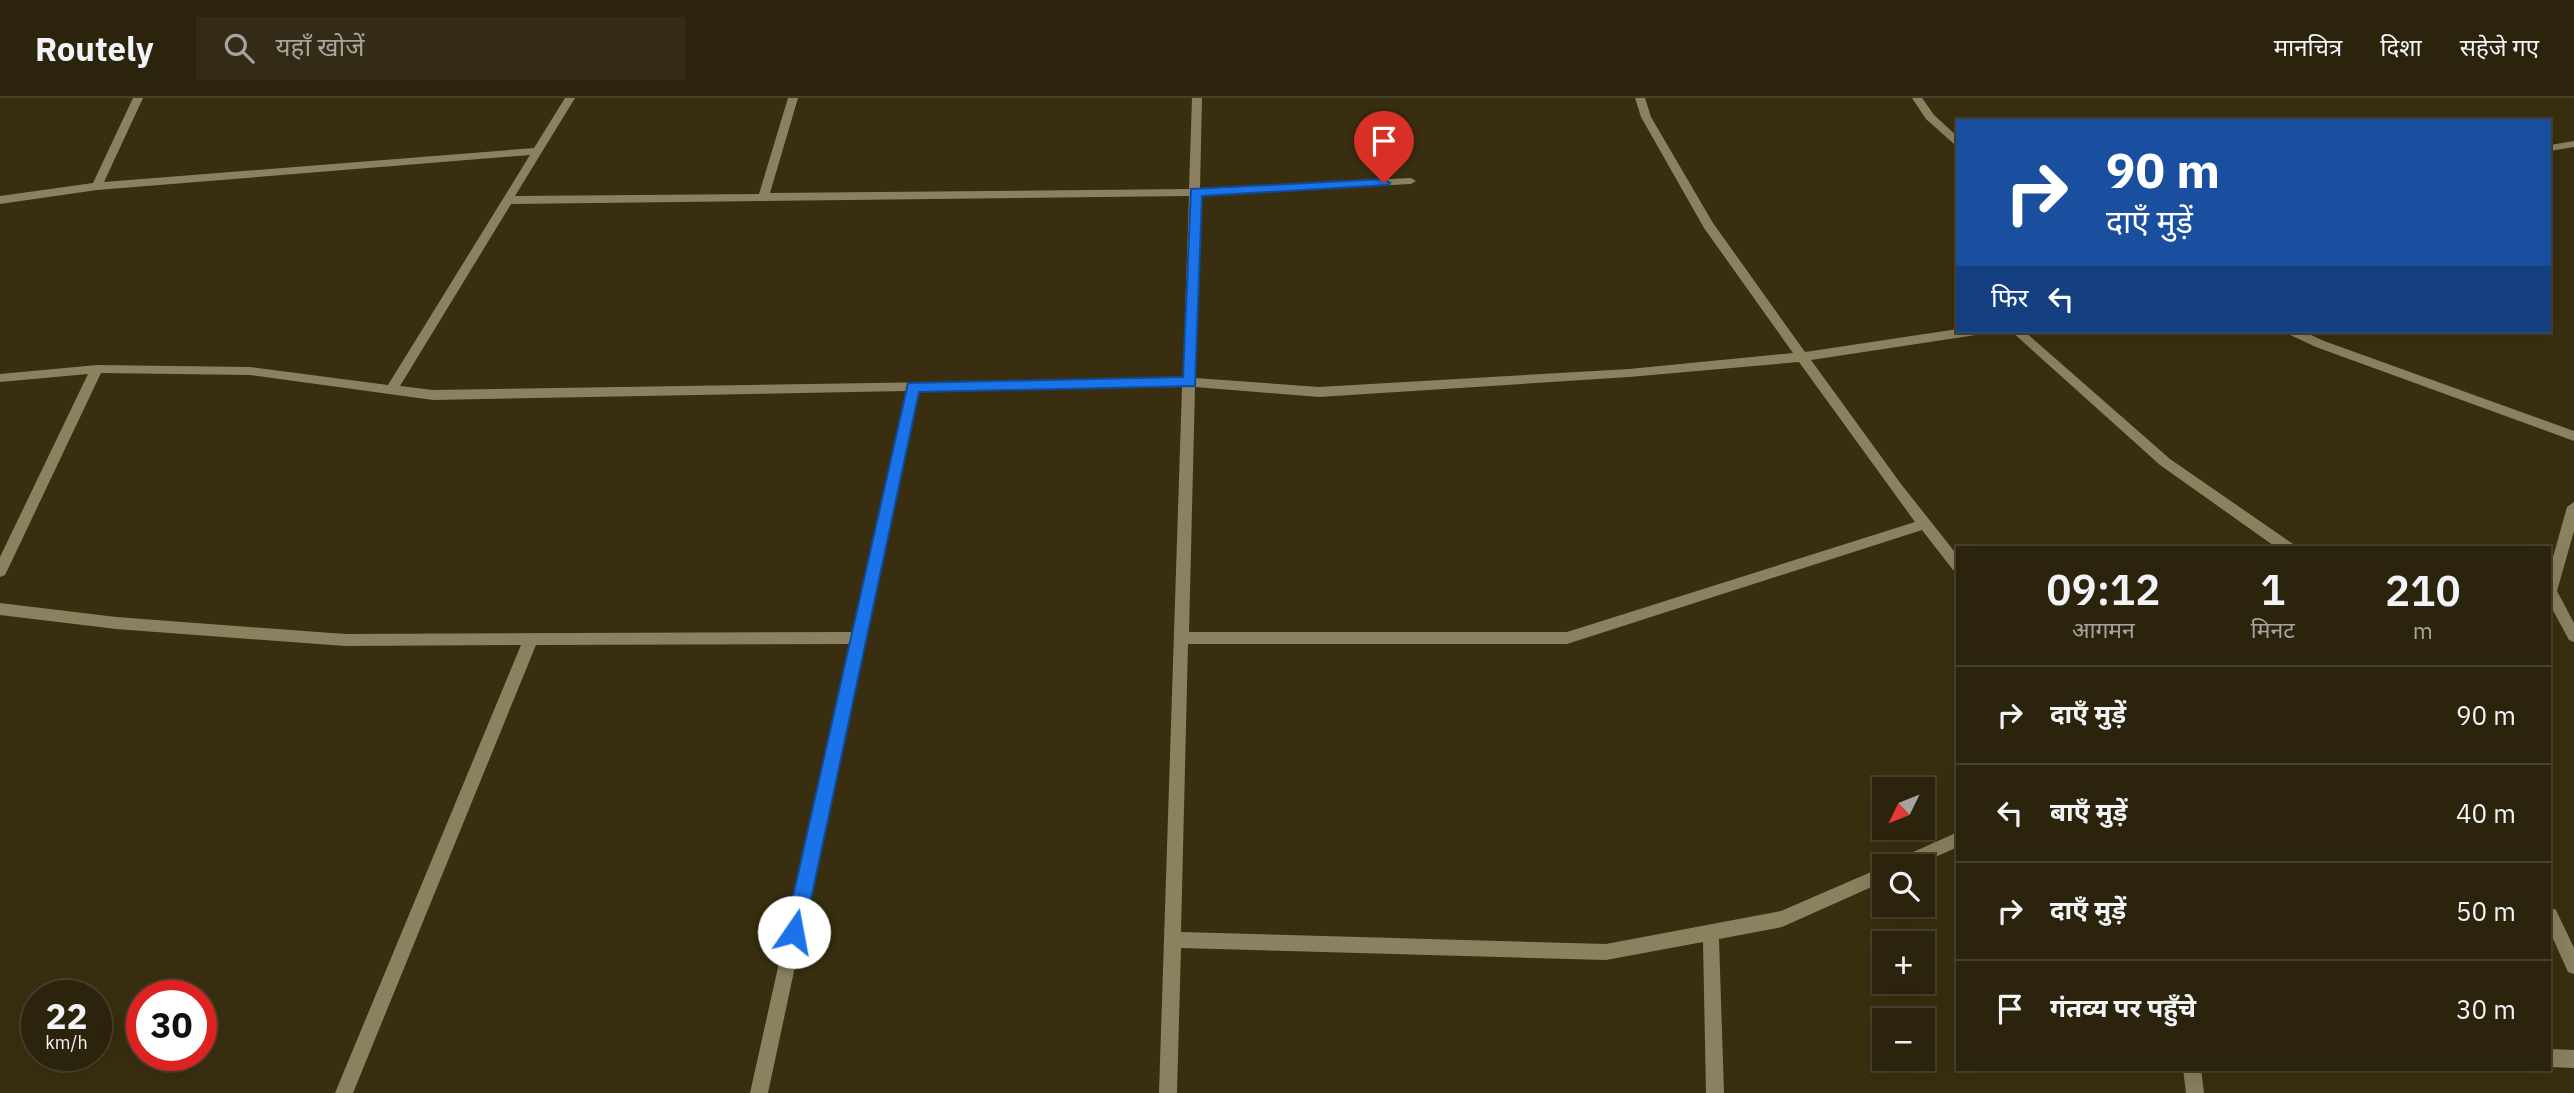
<!DOCTYPE html>
<html lang="hi">
<head>
<meta charset="utf-8">
<style>
  body { margin:0; font-family:"IBM Plex Sans","Noto Sans Devanagari",sans-serif; background:#332b15; color:#f1f3f6; height:100vh; display:flex; flex-direction:column; font-size:26px; white-space:nowrap }
  * { box-sizing:border-box; margin:0 }
  p { font-size:23px; color:#a6a49d }
  .icon { flex:none; width:38px; height:38px; fill:none; stroke:currentColor; stroke-width:2; stroke-linecap:round; stroke-linejoin:round }
  .map { position:relative; flex:1; overflow:hidden }
  .sheet { position:absolute; left:1956px; top:448px; width:595px; height:525px; display:flex; flex-direction:column; background:#2b230c; border-radius:0px; box-shadow:0 7px 28px #0002,0 0 0 2px #47402d }
  .sheet>* { flex:none }
  .hud { position:absolute; left:1956px; top:21px; width:595px; height:214px; border-radius:0px; box-shadow:0 7px 28px #0002,0 0 0 2px #47402d; background:#1a4fa0; color:#fff; overflow:hidden }
  .needle { width:46px; rotate:227deg }
  .fabs { position:absolute; left:1872px; top:679px; display:grid; gap:14px }
  .fabs a { display:grid; place-items:center; width:63px; height:63px; border-radius:0px; background:#2b230c; box-shadow:0 7px 28px #0002,0 0 0 2px #47402d; font-size:35px }
  .speed { position:absolute; left:21px; top:882px; display:flex; gap:14px; font-size:35px; font-weight:700; text-align:center }
  .speed>* { display:grid; place-content:center; width:91px; height:91px; border-radius:50%; background:#2b230c; box-shadow:0 7px 28px #0002,0 0 0 2px #47402d; line-height:1 }
  .speed small { font-size:18px; font-weight:400 }
  .speed .limit { border:10px solid #d22; background:#fff; color:#111 }
  .pin { position:absolute; display:grid; place-items:center; width:60px; height:60px; color:#fff; margin:-72px -30px; border-radius:50% 50% 50% 0; rotate:-45deg; box-shadow:0 0 7px #0007 }
  .pin .icon { rotate:45deg }
  .me { position:absolute; width:77px; margin:-38px; rotate:12deg; stroke-linejoin:round; filter:drop-shadow(0 0 5px #0008) }
  .turn { display:flex; align-items:center; gap:24px; height:147px; padding:0 35px; font-size:32px }
  .turn .icon { width:91px; height:91px; stroke-width:2.5 }
  .turn b { display:block; font-size:49px; line-height:60px }
  .then { display:flex; align-items:center; height:66px; padding:0 35px; background:#0003; gap:14px; font-size:26px }
  .eta { display:flex; justify-content:space-evenly; align-items:center; height:119px; text-align:center }
  .eta b { font-size:42px; font-weight:600; line-height:49px }
  ul { padding:0; list-style:none }
  li { display:flex; align-items:center; gap:21px; height:98px; padding:0 35px; border-top:2px solid #47402d }
  li div { flex:1 }
  li b { display:block; font-size:26px }
  li em { font-style:normal }
  header { display:flex; align-items:center; gap:42px; box-sizing:border-box; height:98px; padding:0 35px; background:#2b230c; border-bottom:2px solid #47402d }
  header strong { font-size:33px }
  nav { display:flex; gap:38px; margin-inline-start:auto; font-size:24px }
  .search { width:490px; height:63px; background:#332b15; display:flex; align-items:center; gap:18px; box-sizing:border-box; padding:0 24px; border-radius:0px; color:#a6a49d; font-size:26px }
  .map>svg:first-child { display:block }
  .lines { fill:none; stroke-linecap:round; stroke-linejoin:round }
  .street { fill:#8b8160; fill-rule:evenodd }
  .route { fill:#1a73e8; stroke:#114b97; stroke-width:2 }
</style>
</head>
<body>
<header>
<strong>Routely</strong>
<div class="search"><svg class="icon" aria-label="search" viewBox="0 0 24 24"><circle cx="10" cy="10" r="6"/><path d="M15 15l6 6"/></svg>यहाँ खोजें</div>
<nav><a>मानचित्र</a><a>दिशा</a><a>सहेजे गए</a></nav>
</header>
<div class="map">
<svg width="2574" height="995" viewBox="0 0 2574 995">
  <rect width="100%" height="100%" fill="#392f10"/>
  <g class="lines">
    <path class="street" d="M133,0H143L104,84L534,50L565,0H575L515,98L759,96L788,0H798L770,95L1189,91L1192,0H1202L1200,90L1411,80L1416,83L1411,86L1200,97L1195,280L1319,289L1629,271L1793,255L1704,130L1641,19L1635,0H1645L1651,19L1713,125L1805,254L1958,231L1982,233L1976,237L1811,262L1901,386L1958,458V473L1953,472L1922,432L1567,546H1188L1181,834L1606,846L1781,813L1885,768H1887H1885V783L1782,829L1719,841L1724,995H1706L1703,844L1606,862L1181,850L1177,995H1159L1182,289L918,293L768,995H750L850,546L536,547L353,995H335L521,547L345,548L116,531L0,517V505L116,519L345,536L852,534L906,293L433,302L250,277L101,275L7,473L5,477L0,479V459L88,276L0,284V276L97,267L250,269L388,287L530,57L97,92L0,106V98L93,85ZM1189,98L1183,280L433,292L400,288L511,106ZM1799,264L1915,424L1567,534H1189L1195,289L1319,299L1629,279Z
      M1912,0H1922L1934,17L1958,39V47L1954,46L1926,21Z
      M2574,43V49L2550,53V47Z
      M2011,233H2024L2170,361L2293,446L2295,450H2277L2160,367Z
      M2286,233H2302L2324,243L2574,333V343L2316,249L2288,236Z
      M2574,404V433L2557,493L2574,525V544L2569,542L2550,507V470L2567,409Z
      M1958,734V749L1915,768H1891L1893,763Z
      M2550,809L2556,812L2574,850V876L2568,874L2550,834Z
      M2550,951L2574,952V970L2550,969Z
      M2183,971H2201L2204,995H2186Z"/>
  </g>
  <path class="route" d="M1384,81L1390,85L1388,87L1202,98L1195,288L919,294L804,834L801,841L794,843L788,841L785,834L908,285L1183,279L1191,91Z"/>
</svg>
<div class="fabs">
<a><svg class="needle" viewBox="-14 -14 28 28"><path d="M0-13l5 13h-10z" fill="#e53935"/><path d="M0 13l5-13h-10z" fill="#a6a49d"/></svg></a>
<a><svg class="icon" aria-label="search" viewBox="0 0 24 24"><circle cx="10" cy="10" r="6"/><path d="M15 15l6 6"/></svg></a>
<a>+</a>
<a>−</a>
</div>
<div class="speed"><div>22<small>km/h</small></div><div class="limit">30</div></div>
<div class="pin" style="left:1384px;top:85px;background:#d93025"><svg class="icon" aria-label="arrive" viewBox="0 0 24 24"><path d="M6 21V4h12l-3 4 3 4H6"/></svg></div>
<svg class="me" style="left:794px;top:834px" viewBox="-20 -20 40 40"><circle r="19" fill="#fff"/><path d="M0-13L10 11 0 6-10 11z" fill="#1a73e8"/></svg>
<div class="hud">
<div class="turn"><svg class="icon" aria-label="right" viewBox="0 0 24 24"><path d="M7 20v-9h11M14 6l5 5-5 5"/></svg><div><b>90 m</b>दाएँ मुड़ें</div></div>
<div class="then">फिर<svg class="icon" aria-label="left" viewBox="0 0 24 24"><path d="M17 20v-9H6M10 6l-5 5 5 5"/></svg></div>
</div>
<section class="sheet">
<div class="eta">
<div><b>09:12</b><p>आगमन</p></div>
<div><b>1</b><p>मिनट</p></div>
<div><b>210</b><p>m</p></div>
</div>
<ul>
<li><svg class="icon" aria-label="right" viewBox="0 0 24 24"><path d="M7 20v-9h11M14 6l5 5-5 5"/></svg><div><b>दाएँ मुड़ें</b></div><em>90 m</em></li>
<li><svg class="icon" aria-label="left" viewBox="0 0 24 24"><path d="M17 20v-9H6M10 6l-5 5 5 5"/></svg><div><b>बाएँ मुड़ें</b></div><em>40 m</em></li>
<li><svg class="icon" aria-label="right" viewBox="0 0 24 24"><path d="M7 20v-9h11M14 6l5 5-5 5"/></svg><div><b>दाएँ मुड़ें</b></div><em>50 m</em></li>
<li><svg class="icon" aria-label="arrive" viewBox="0 0 24 24"><path d="M6 21V4h12l-3 4 3 4H6"/></svg><div><b>गंतव्य पर पहुँचे</b></div><em>30 m</em></li>
</ul>
</section>
</div>
</body>
</html>
